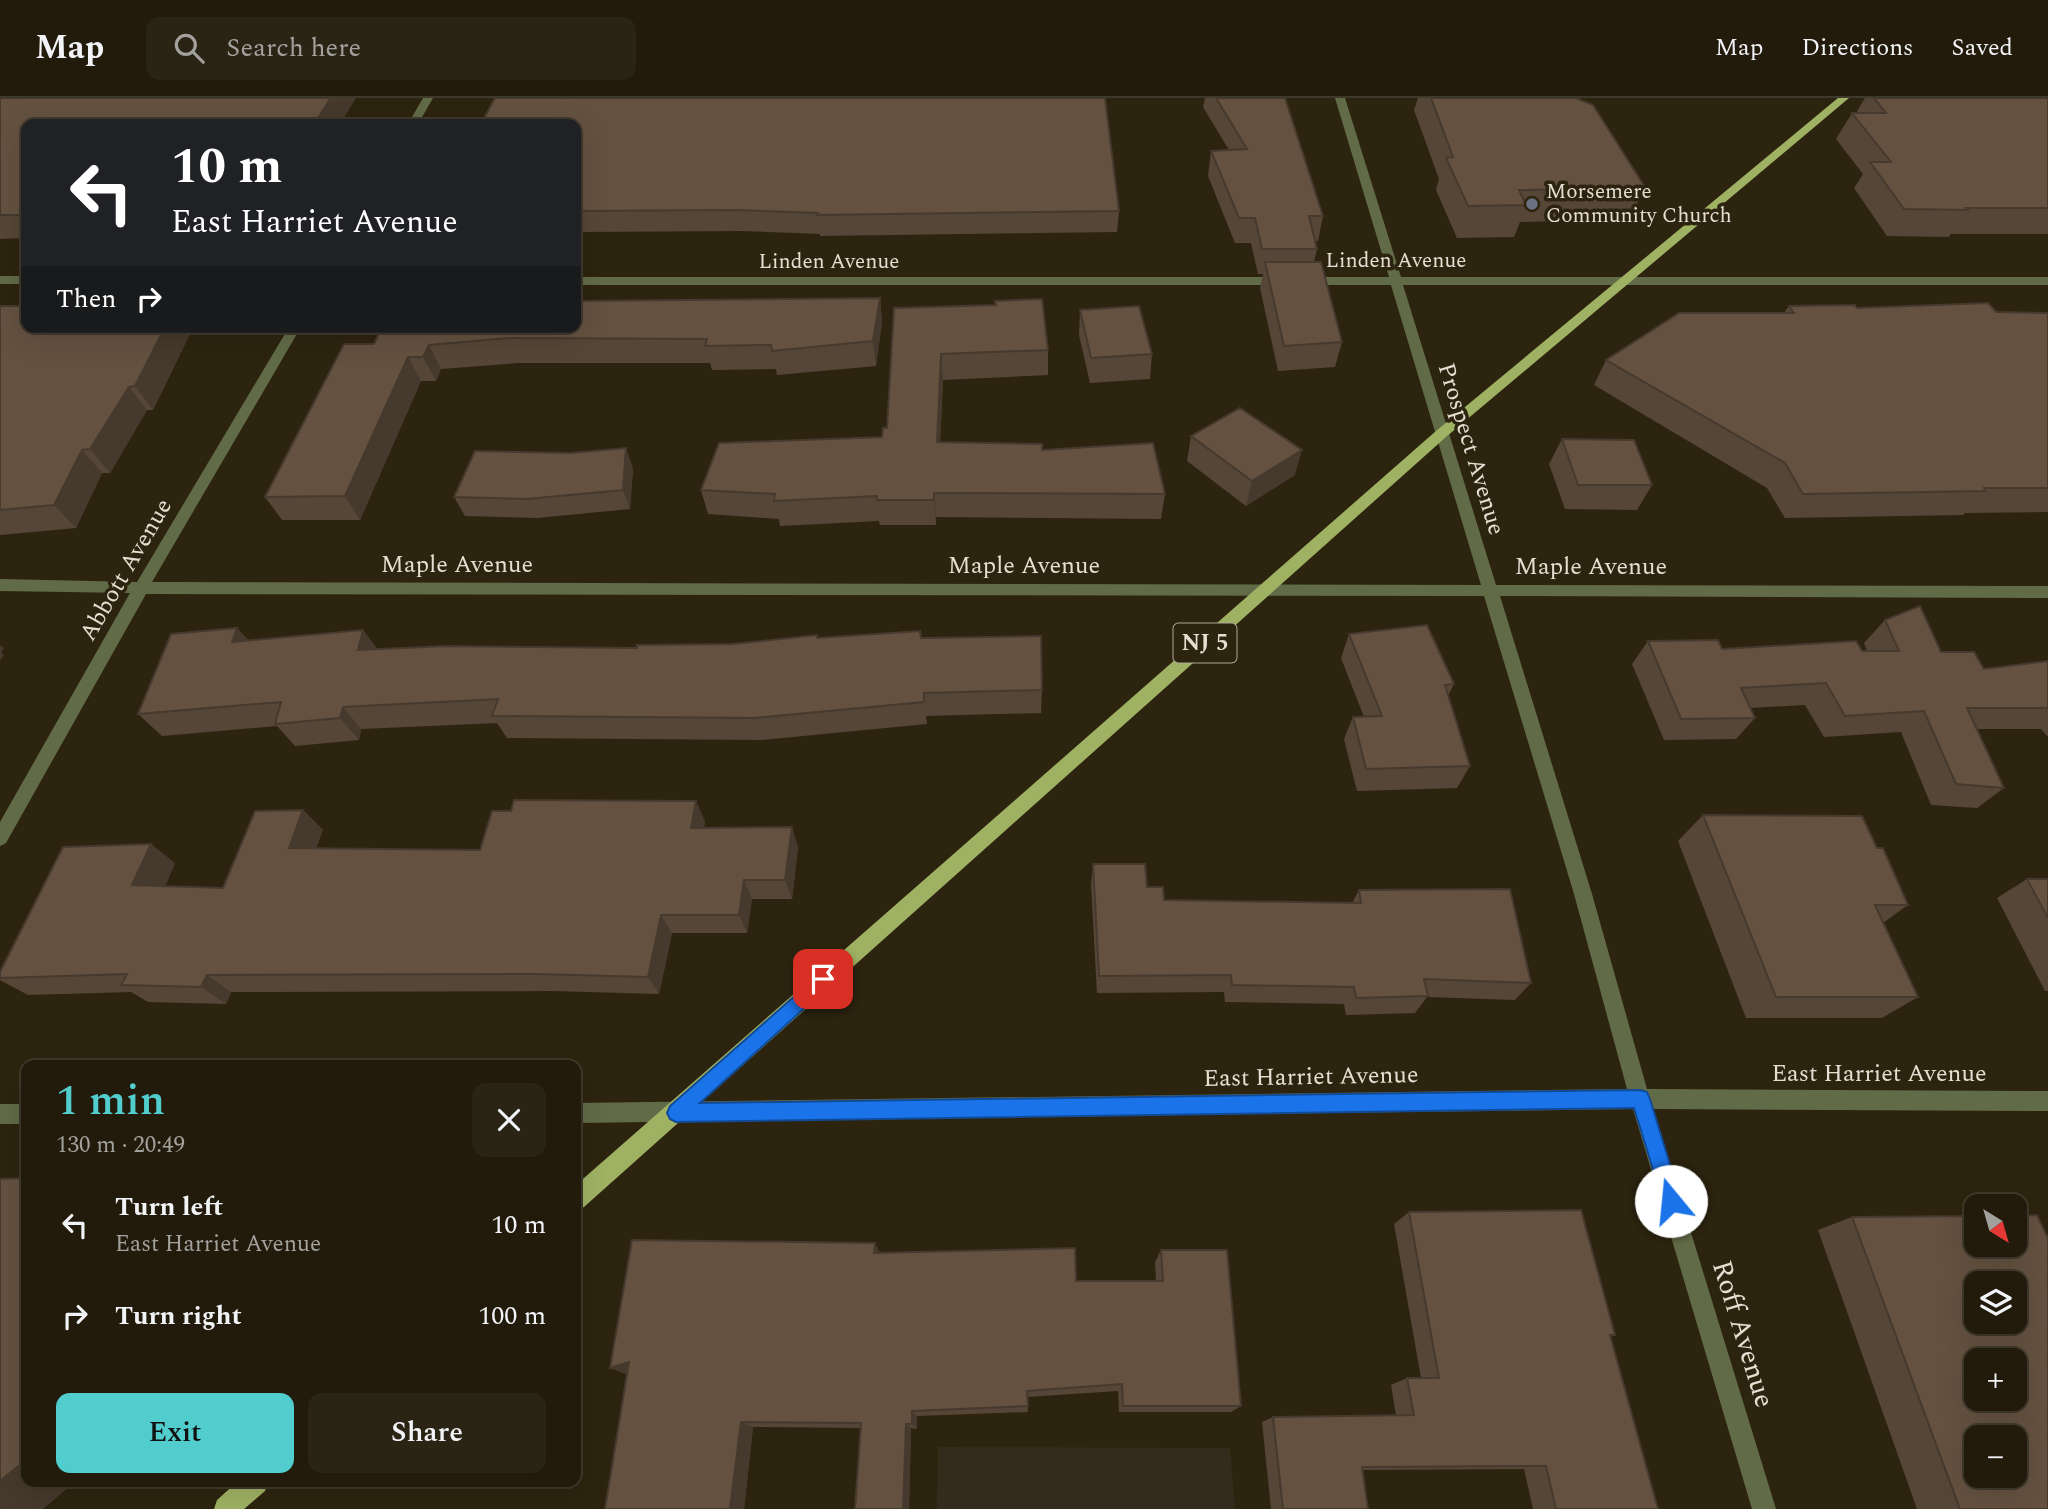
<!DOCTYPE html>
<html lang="en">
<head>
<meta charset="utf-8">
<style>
  body { margin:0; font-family:Spectral,serif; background:#2a2414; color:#f1f3f6; height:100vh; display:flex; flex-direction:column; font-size:26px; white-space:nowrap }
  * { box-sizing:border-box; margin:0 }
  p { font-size:23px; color:#a2a19d }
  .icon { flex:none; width:38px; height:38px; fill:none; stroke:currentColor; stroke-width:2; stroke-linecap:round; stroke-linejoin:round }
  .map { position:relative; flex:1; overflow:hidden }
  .side { position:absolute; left:21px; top:962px; width:560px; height:427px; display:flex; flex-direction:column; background:#221b0b; border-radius:14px; box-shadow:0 7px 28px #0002,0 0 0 2px #3f392c }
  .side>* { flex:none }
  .hud { position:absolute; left:21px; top:21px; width:560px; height:214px; border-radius:14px; box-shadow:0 7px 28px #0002,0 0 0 2px #3f392c; background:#202124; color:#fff; overflow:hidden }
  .needle { width:46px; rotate:143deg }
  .tools { position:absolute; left:1964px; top:1096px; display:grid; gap:14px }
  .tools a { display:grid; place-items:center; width:63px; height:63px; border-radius:14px; background:#221b0b; box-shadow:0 7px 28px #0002,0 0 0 2px #3f392c; font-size:35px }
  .pin { position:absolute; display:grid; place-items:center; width:60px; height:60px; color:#fff; margin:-30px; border-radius:14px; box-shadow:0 4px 10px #0006 }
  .me { position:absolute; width:77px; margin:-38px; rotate:343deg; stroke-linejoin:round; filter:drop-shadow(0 0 5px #0008) }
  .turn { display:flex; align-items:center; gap:24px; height:147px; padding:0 35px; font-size:32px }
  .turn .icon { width:91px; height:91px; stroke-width:2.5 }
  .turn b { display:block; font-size:49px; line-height:60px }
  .then { display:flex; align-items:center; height:66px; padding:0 35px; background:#0003; gap:14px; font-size:26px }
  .round { display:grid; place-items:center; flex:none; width:74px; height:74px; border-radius:14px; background:#2a2414 }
  .headline { display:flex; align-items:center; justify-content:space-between; height:119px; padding:0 35px }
  h1 { font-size:42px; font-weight:600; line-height:52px; color:#52cdcd }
  .action { display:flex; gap:14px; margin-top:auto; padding:14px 35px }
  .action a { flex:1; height:80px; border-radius:14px; background:#52cdcd; color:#111; font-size:28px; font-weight:600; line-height:80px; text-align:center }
  .action a+a { background:#2a2414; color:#f1f3f6 }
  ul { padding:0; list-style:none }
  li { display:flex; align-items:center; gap:21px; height:91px; padding:0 35px }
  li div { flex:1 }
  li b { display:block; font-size:26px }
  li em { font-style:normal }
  header { display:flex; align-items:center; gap:42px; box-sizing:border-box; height:98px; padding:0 35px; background:#221b0b; border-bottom:2px solid #3f392c }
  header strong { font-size:33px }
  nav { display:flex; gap:38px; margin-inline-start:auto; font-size:24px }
  .search { width:490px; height:63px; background:#2a2414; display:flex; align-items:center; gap:18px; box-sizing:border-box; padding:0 24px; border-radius:14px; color:#a2a19d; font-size:26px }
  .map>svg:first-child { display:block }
  .commercial { fill:#352b1c }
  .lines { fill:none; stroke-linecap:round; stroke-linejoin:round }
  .minor { fill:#626b47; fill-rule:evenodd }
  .major { fill:#9fb263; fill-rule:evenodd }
  .wall { fill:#564637 }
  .shaded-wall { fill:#46392d }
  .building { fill:#645140; stroke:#46392d; stroke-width:2; fill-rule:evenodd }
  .route { fill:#1a73e8; stroke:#114b97; stroke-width:2 }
  .worship-dot { fill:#6b7280; stroke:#2d240f; stroke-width:2.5 }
  .labels { text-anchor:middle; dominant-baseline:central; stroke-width:7; stroke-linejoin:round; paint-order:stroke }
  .far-poi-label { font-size:21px; fill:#e5dfd2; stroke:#2d240f; text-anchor:start }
  .far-street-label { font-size:21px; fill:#e5dfd2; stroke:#2d240f }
  .shield { fill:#2d240f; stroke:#aea798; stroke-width:2 }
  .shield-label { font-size:23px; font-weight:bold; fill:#e5dfd2 }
  .street-label { font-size:24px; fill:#e5dfd2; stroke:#2d240f }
  .near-street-label { font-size:28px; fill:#e5dfd2; stroke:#2d240f }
</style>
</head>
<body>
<header>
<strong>Map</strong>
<div class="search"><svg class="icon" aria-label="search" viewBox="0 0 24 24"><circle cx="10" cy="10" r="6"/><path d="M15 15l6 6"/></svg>Search here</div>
<nav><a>Map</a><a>Directions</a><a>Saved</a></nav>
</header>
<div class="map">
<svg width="2048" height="1411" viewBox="0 0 2048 1411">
  <rect width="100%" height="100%" fill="#2d240f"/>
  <path class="commercial" d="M938,1349L1230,1350L1235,1411H937Z"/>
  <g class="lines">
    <path class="minor" d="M423,0H433L418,26H408Z
      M1335,0H1345L1401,179H2048V187H1403L1496,487L2048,488V500L1500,498L1592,796L1647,991L2048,993V1013L1653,1011L1776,1411H1752L1633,1011L576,1025V1005L1627,991L1574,796L1484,498L146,496L6,745L0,748V724L130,495L0,493V481L137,484L289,229H301L152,484L1481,487L1391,187H576V179H1389Z
      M0,178H26V186H0Z
      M0,1006H26V1026H0Z"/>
    <path class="major" d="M1838,0H1849L1446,339L584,1109L576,1112V1087L1436,333Z
      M237,1384H268L265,1393L244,1411H214L217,1402Z"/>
  </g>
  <path class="wall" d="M0,0H356L26,26V140L0,141Z
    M1205,0H1285L1323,118L1318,143H1315L1317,151L1314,164L1342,244L1335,269L1278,273L1260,190L1263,176H1258L1251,145H1235L1208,78L1211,53L1229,52L1203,9Z
    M1418,0H1576L1645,89L1630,121L1520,124L1514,139L1457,140L1436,92L1439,81L1414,12Z
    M1865,0H2048V136H1951L1949,139L1887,138L1854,90L1863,76L1836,41L1852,15H1856Z
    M576,26L1119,113L1117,134L820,138V136L742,133L576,134Z
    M880,200L882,224L876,268L777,277L776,271L712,272L710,265H519L441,271L436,283H421L360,422H282L265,399L374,246Z
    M0,208L26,229H195L188,240L153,312H147L110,375H102L76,430L0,437Z
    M1789,208L2048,215V414L1965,415L1963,417L1785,420L1767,390L1594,287L1606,262L1784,215Z
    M894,210L1048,252V277L943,282L940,344L1042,352L1165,396L1161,421L936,419V427H880L879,423L780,428L779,421L708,416L701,392L882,339L887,330Z
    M1080,212L1152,256L1150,281L1090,285L1079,237Z
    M1191,338L1295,377L1246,408L1187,363Z
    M1562,341L1652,387L1637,412L1565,411L1549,366Z
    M633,370L630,411L537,420L465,418L454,399Z
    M1885,522L1941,554L1984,571L2048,563V638H2047L2041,631H1977L2004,690L1977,710L1931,707L1901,634L1824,639L1805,607L1750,610L1755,620L1736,641L1664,642L1632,566L1648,543L1722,551L1867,553L1864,545Z
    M237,530L248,542L363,532L377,551L637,550L733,546L817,540H921L1042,592L1041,615L926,618L927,626L762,642L507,640L497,625L361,631L359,642L295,648L277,628L162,638L138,616Z
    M1349,536L1454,586L1448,598L1470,668L1457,690L1357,693L1344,641L1353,619H1364L1341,560Z
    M303,712L323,732L316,750L480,752L705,723L704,730L798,749L792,801H752L747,835H672L659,896L553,893L231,894L226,906L148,904L131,894L28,897L0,882V874L175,765L165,788L223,790Z
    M1703,717L1877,750L1908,807L1883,825L1918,899L1882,920H1746L1678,743Z
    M1093,766L1147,789L1164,802L1352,805L1359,792L1531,885L1515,902L1427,899L1415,915L1346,917L1344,906L1225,904L1224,894L1097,895L1091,786Z
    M2027,781H2048V893H2045L1997,800Z
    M1409,1114L1615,1237L1611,1239L1658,1411H1533L1524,1371L1363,1372L1368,1411H1271L1262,1324L1273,1319L1396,1317L1391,1287L1407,1280H1421L1394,1126Z
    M1852,1119L2048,1411H1917L1818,1132Z
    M1161,1152L1241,1308L1231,1314H1119L1118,1293L1027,1299L1028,1314L917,1318V1331L911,1330L909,1411H855L861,1330L753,1329L744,1411L627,1277L880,1155L1076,1183H1156L1155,1164Z"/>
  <path class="shaded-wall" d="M331,0H356L340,26H314Z
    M880,200L882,224L876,268L873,243Z
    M165,229H195L188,240L153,312L135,288Z
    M429,247L441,271L436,283L423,259Z
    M941,256L943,282L939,369L937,344Z
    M408,259L421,283L360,422L345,398Z
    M129,289L147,312L110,375L90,351Z
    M626,350L633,370L630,411L623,392Z
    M82,352L102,375L76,430L54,407Z
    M1302,352L1295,377L1246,408L1252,383Z
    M934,395L936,419V427L934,402Z
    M237,530L258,554L232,544Z
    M363,532L380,555L358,552Z
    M0,547L4,550L1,555L4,557L0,563Z
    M343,609L361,631L359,642L340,620Z
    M696,703L705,723L700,749L691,730Z
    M303,712L323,732L309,769L289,750Z
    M792,729L798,749L792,801L785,782Z
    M151,746L175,765L158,806L132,787Z
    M744,782L752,801L747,835L739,817Z
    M661,817L672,835L659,896L648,879Z
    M207,877L231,894L226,906L201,889Z
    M875,1145L881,1157L874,1155Z
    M629,1264L628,1277L610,1270Z
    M912,1313L917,1318V1331L912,1326Z
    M741,1324L753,1329L744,1411H730Z
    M906,1326L911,1330L909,1411H903Z
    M26,1362V1384H75L43,1411H0V1383Z"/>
  <path class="building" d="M0,0H331L314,26H26V117H0Z
    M495,0H1105L1119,113L817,117L818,115L737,112L576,113V26H465V25L482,24Z
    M1216,0H1285L1323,118H1309L1317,151H1262L1255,120H1239L1211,53L1247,51Z
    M1431,0H1576L1593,7L1645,89L1519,92L1526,107L1468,108L1446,60L1453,59Z
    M1874,0H2048V110H1966L1968,112L1904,111L1870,64H1891L1852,15H1886Z
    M1265,164H1321L1342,244L1284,248Z
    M880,200L873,243L772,253L771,247L705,248L707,241L509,240L429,247L423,259H408L345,398L265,399L344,246H374L382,229H576V203Z
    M1042,201L1048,252L941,256L937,344L1042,346V352L1153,345L1165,396L934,395V402H877V398L774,403L775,396L701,392L719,345L882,339L883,330H887L894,210L996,207L995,203Z
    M1988,205L1996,214L2048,215V390H1984L1985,393L1803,396L1785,365L1606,262L1679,215H1794L1789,208L1855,207L1857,210Z
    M0,208H26V229H165L135,288L129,289L90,351L82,352L54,407L0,412Z
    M1139,208L1152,256L1091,260L1080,212Z
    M1240,310L1302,352L1252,383L1191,338Z
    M1562,341L1634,342L1652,387H1578Z
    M626,350L623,392L527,401L454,399L475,353L571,355Z
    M1920,508L1941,554H1974L1984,571L2048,563V610H1967L2004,690L1956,686L1924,613L1845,618L1826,585L1741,590L1755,620L1681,621L1648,543L1718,542L1722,551L1856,543L1862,553H1899L1885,522Z
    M1427,527L1454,586L1445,587L1470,668L1366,671L1353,619L1382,618L1349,536Z
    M237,530L232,544L363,532L358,552L447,548L637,550V547L733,546L817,537V540L920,533L921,540L1041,538L1042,592L924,595V604L754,620L492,618L498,601L343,609L340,620L275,626L281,604L138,616L171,536Z
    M514,702L696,703L691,730L792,729L785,782H744L739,817H661L648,879L538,876L207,877L201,889L121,887L127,876L0,880V874L63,749L151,746L132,787L223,790L255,713L303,712L289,750L480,752L492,713H511Z
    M1703,717L1862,718L1877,750H1883L1908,807H1875L1918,899H1776Z
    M1093,766H1145L1147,789H1163L1164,802L1361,805L1359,792L1510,791L1531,885L1424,881L1428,898L1356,900L1354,889L1232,887L1231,877L1099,878Z
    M2027,781H2048V820Z
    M26,1080V1362L0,1383V1081Z
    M1581,1112L1615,1237H1610L1658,1411H1556L1546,1368L1362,1369L1368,1411H1283L1273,1319L1414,1317L1407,1280H1439L1409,1114Z
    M2037,1117L2048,1140V1411H1960L1852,1119L1976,1118V1146H2014V1118ZM1976,1185H2014V1223H1976ZM1976,1262H2014V1300H1976ZM1976,1339H2014V1377H1976Z
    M632,1142L875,1145L874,1155L1075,1150L1076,1183H1163L1161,1152H1227L1241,1308H1123L1122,1286L1027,1293L1028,1308L912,1313V1326H906L903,1411H855L861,1325L741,1324L730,1411H605L629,1264L610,1270Z"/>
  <path class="route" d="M823,873L830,875L832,881L830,887L700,1005L1640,992L1647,994L1650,1001L1681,1103L1678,1110L1671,1113L1665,1110L1634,1010L676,1024L670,1021L667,1015L670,1008Z"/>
  <circle class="worship-dot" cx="1532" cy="106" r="7"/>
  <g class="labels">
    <g class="far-poi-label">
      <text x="1546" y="94">Morsemere<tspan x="1546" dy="24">Community Church</tspan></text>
    </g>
    <g class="far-street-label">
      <text x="1396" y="163">Linden Avenue</text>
      <text x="829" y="164">Linden Avenue</text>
    </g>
    <rect class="shield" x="1173.5" y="525.5" width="63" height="39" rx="5"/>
    <g class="shield-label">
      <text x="1205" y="545">NJ 5</text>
    </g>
    <g class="street-label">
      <text transform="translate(1471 351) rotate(73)">Prospect Avenue</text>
      <text x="457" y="467">Maple Avenue</text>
      <text x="1024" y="468">Maple Avenue</text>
      <text x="1591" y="469">Maple Avenue</text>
      <text transform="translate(126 472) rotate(-60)">Abbott Avenue</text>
      <text x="1879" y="976">East Harriet Avenue</text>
      <text transform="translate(1311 979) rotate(-1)">East Harriet Avenue</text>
    </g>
    <g class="near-street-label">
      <text transform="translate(1743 1236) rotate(73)">Roff Avenue</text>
    </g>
  </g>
</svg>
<div class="tools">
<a><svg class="needle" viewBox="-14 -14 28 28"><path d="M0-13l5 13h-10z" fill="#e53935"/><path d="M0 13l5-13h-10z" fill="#a2a19d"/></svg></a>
<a><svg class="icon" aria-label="layers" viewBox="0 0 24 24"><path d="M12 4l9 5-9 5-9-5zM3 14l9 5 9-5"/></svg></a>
<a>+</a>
<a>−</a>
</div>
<div class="pin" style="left:823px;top:881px;background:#d93025"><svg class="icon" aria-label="arrive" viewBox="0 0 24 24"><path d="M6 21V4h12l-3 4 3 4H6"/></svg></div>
<svg class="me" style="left:1671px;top:1103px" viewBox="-20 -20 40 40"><circle r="19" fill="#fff"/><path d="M0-13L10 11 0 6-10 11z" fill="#1a73e8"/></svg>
<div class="hud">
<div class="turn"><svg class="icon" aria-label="left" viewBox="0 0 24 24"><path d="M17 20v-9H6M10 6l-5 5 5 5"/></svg><div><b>10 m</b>East Harriet Avenue</div></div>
<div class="then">Then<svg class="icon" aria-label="right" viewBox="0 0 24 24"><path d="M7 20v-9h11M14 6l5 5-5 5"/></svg></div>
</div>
<section class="side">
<div class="headline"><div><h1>1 min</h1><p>130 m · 20:49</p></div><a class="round"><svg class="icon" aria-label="close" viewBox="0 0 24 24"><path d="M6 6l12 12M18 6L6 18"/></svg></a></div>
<ul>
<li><svg class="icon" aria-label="left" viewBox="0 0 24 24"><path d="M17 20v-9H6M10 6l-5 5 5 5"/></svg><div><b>Turn left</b><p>East Harriet Avenue</p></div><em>10 m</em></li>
<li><svg class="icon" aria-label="right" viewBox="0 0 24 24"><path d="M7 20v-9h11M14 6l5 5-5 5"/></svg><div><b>Turn right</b></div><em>100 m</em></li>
</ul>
<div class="action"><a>Exit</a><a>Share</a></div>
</section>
</div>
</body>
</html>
